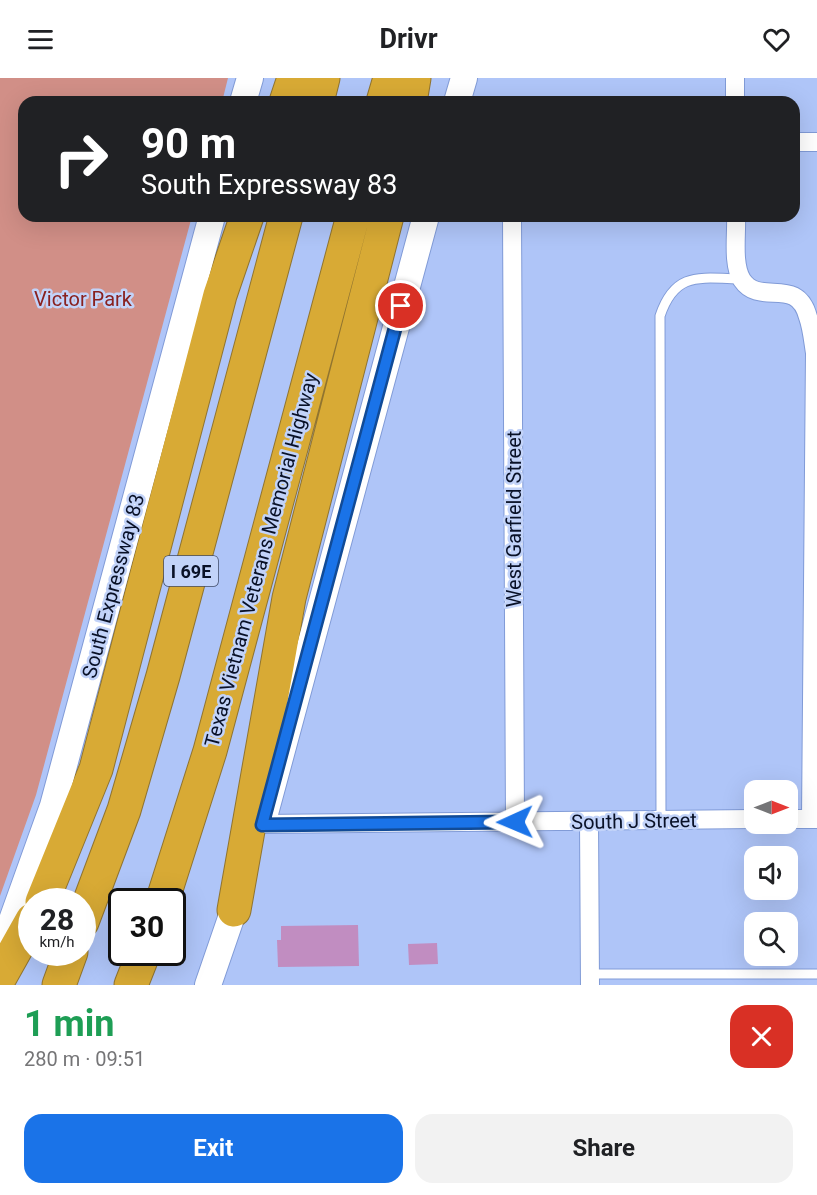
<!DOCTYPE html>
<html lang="en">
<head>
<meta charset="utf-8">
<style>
  body { margin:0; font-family:Roboto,sans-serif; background:#f2f2f2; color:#202124; height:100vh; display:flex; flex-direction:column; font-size:22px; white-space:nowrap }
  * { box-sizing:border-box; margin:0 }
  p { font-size:20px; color:#757577 }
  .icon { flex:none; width:33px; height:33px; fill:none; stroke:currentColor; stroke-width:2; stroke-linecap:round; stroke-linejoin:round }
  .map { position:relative; height:907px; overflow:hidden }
  .details { display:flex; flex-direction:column; background:#fff; flex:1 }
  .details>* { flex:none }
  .hud { position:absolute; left:18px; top:18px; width:782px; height:126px; border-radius:18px; box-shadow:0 6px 24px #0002; background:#202124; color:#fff; overflow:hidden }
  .needle { width:39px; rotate:90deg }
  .tools { position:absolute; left:744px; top:702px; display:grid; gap:12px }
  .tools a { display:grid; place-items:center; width:54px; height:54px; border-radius:12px; background:#fff; box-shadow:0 6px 24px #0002; font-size:30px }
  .speed { position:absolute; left:18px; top:810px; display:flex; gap:12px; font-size:30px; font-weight:700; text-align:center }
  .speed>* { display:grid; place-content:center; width:78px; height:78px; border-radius:50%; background:#fff; box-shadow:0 6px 24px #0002; line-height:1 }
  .speed small { font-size:15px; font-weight:400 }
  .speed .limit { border:3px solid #111; border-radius:9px; background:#fff; color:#111 }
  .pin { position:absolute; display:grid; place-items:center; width:51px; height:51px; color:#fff; margin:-26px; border:3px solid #fff; border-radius:50%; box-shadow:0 2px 6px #0007 }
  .me { position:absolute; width:66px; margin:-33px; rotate:269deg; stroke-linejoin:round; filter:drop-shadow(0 0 4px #0008) }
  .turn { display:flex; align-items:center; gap:21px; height:126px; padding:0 24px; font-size:27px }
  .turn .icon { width:78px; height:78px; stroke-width:2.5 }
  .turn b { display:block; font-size:42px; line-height:51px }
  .round { display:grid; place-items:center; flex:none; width:63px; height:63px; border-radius:18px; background:#f2f2f2 }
  .summary { display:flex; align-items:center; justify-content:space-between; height:102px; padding:0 24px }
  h1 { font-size:36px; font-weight:700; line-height:45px; color:#1e9e55 }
  .action { display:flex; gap:12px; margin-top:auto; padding:12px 24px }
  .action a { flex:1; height:69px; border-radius:18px; background:#1a73e8; color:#fff; font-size:24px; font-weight:700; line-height:69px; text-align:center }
  .action a+a { background:#f2f2f2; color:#202124 }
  header { display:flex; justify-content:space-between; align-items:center; height:78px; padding:0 24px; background:#fff; font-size:27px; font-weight:700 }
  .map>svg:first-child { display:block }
  .green { fill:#d18f87 }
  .building { fill:#c18dc1 }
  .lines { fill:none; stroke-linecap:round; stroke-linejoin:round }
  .service-casing { stroke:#819bd7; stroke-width:11 }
  .minor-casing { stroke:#819bd7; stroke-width:20 }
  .secondary-casing { stroke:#819bd7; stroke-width:28 }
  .motorway-casing { stroke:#907430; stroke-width:35 }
  .service { stroke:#fff; stroke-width:9 }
  .minor { stroke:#fff; stroke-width:18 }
  .secondary { stroke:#fff; stroke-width:26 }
  .motorway { stroke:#d8aa35; stroke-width:33 }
  .route-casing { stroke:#114b97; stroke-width:15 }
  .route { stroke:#1a73e8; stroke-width:10 }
  .labels { text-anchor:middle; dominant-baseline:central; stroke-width:5; stroke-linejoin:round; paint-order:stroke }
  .shield { fill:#c2d3f9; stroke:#404b66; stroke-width:1.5 }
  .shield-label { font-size:18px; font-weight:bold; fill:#091127 }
  .park-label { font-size:20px; fill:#89211f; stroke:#c2d3f9 }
  .street-label { font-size:20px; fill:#091127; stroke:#c2d3f9 }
</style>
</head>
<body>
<header><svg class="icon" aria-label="menu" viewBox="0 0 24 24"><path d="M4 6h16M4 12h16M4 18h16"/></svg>Drivr<svg class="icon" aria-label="heart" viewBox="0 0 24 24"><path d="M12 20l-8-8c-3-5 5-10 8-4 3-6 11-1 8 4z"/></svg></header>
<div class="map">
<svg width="817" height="907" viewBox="0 0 817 907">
  <rect width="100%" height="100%" fill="#afc5f8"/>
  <path class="green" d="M0,0H228L222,24H24V138H192L36,717L0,818Z"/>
  <path class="building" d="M358,847L359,888L278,889L277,862H281V848Z
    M437,865L438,886L409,887L408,866Z"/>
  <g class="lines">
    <g class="service-casing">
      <path id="service" d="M661,742L660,238C675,193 700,200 741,201
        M590,896H817"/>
    </g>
    <g class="minor-casing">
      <path id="minor" d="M735,24V0
        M794,64H817
        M512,138L515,744
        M736,138C737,156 732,186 742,202C760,229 797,197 808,239C812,250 813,263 815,275L811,741
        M788,741H817
        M589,743L590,907
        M262,746L754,741"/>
    </g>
    <g class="secondary-casing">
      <path id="secondary" d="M243,24L250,0
        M457,24L464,0
        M264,739L426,138
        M2,870L53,728L212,138
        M208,907L240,814"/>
    </g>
    <g class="motorway-casing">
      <path id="motorway" d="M286,24L294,0
        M317,24L323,0
        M383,24L390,0
        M410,24L414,0
        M42,824L96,691L220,217L247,138
        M162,824L210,673L353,138
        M234,832L289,520L387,138
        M82,844L124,732L163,598L286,138
        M0,899L32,842
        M59,907L71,874
        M131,907L144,874"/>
    </g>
    <use href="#service" class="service"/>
    <use href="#minor" class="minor"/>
    <use href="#secondary" class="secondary"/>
    <use href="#motorway" class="motorway"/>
  </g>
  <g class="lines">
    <g class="route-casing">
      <path id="route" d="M401,228L262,747L515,744"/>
    </g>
    <use href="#route" class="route"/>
  </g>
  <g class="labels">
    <rect class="shield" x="164" y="478" width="54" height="30" rx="4.5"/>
    <g class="shield-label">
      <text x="191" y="493">I 69E</text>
    </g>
    <g class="park-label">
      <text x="83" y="221">Victor Park</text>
    </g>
    <g class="street-label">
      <text transform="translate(514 441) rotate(-90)">West Garfield Street</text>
      <text transform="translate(261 482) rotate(-75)">Texas Vietnam Veterans Memorial Highway</text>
      <text transform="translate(113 508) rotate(-75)">South Expressway 83</text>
      <text transform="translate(634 743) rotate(-1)">South J Street</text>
    </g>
  </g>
</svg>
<div class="tools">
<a><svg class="needle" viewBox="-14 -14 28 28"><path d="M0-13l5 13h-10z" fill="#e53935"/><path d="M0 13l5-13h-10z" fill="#757577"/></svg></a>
<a><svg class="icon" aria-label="sound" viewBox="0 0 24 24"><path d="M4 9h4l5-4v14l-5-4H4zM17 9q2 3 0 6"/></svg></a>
<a><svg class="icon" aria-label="search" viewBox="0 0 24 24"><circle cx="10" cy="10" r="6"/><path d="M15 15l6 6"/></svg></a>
</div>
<div class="speed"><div>28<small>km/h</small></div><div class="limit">30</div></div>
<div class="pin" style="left:401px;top:228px;background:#d93025"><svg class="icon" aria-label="arrive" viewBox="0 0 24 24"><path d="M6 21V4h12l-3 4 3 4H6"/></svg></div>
<svg class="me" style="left:515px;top:744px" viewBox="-20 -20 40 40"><path d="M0-17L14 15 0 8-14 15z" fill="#1a73e8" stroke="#fff" stroke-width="4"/></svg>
<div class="hud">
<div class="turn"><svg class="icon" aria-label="right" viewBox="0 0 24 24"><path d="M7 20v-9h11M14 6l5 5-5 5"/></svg><div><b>90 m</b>South Expressway 83</div></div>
</div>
</div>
<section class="details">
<div class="summary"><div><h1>1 min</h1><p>280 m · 09:51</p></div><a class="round" style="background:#d93025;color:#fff"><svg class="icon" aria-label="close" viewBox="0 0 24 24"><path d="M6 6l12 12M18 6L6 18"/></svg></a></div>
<div class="action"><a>Exit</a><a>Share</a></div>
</section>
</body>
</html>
